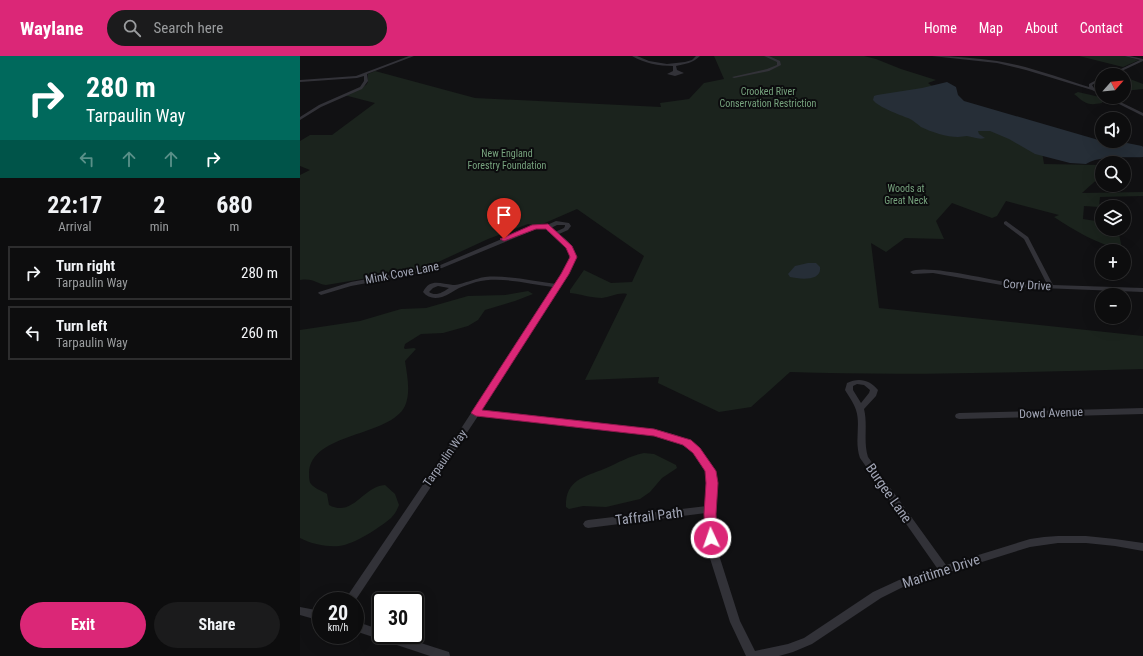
<!DOCTYPE html>
<html lang="en">
<head>
<meta charset="utf-8">
<style>
  body { margin:0; font-family:"Roboto Condensed",sans-serif; background:#1b1b1c; color:#f1f3f6; height:100vh; display:flex; flex-direction:column; font-size:15px; white-space:nowrap }
  * { box-sizing:border-box; margin:0 }
  p { font-size:13px; color:#9a9c9e }
  .icon { flex:none; width:22px; height:22px; fill:none; stroke:currentColor; stroke-width:2; stroke-linecap:round; stroke-linejoin:round }
  .map { position:relative; flex:1; overflow:hidden }
  .side { display:flex; flex-direction:column; background:#0d0d0e; width:300px }
  .side>* { flex:none }
  .top-card { background:#00695c; color:#fff; overflow:hidden }
  .needle { width:26px; rotate:63deg }
  .tools { position:absolute; left:795px; top:12px; display:grid; gap:8px }
  .tools a { display:grid; place-items:center; width:36px; height:36px; border-radius:50%; background:#0d0d0e; box-shadow:0 4px 16px #0002,0 0 0 1px #2d2d2e; font-size:20px }
  .speed { position:absolute; left:12px; top:536px; display:flex; gap:8px; font-size:20px; font-weight:700; text-align:center }
  .speed>* { display:grid; place-content:center; width:52px; height:52px; border-radius:50%; background:#0d0d0e; box-shadow:0 4px 16px #0002,0 0 0 1px #2d2d2e; line-height:1 }
  .speed small { font-size:10px; font-weight:400 }
  .speed .limit { border:2px solid #111; border-radius:6px; background:#fff; color:#111 }
  .pin { position:absolute; display:grid; place-items:center; width:34px; height:34px; color:#fff; margin:-41px -17px; border-radius:50% 50% 50% 0; rotate:-45deg; box-shadow:0 0 4px #0007 }
  .pin .icon { rotate:45deg }
  .me { position:absolute; width:44px; margin:-22px; rotate:357deg; stroke-linejoin:round; filter:drop-shadow(0 0 3px #0008) }
  .turn { display:flex; align-items:center; gap:14px; height:84px; padding:0 20px; font-size:18px }
  .turn .icon { width:52px; height:52px; stroke-width:2.5 }
  .turn b { display:block; font-size:28px; line-height:34px }
  .lanes { display:flex; align-items:center; height:38px; padding:0 20px; background:#0003; justify-content:center; gap:20px; direction:ltr }
  .lanes .off { opacity:.35 }
  .eta { display:flex; justify-content:space-evenly; align-items:center; height:68px; text-align:center }
  .eta b { font-size:24px; font-weight:700; line-height:28px }
  .primary-button { display:flex; gap:8px; margin-top:auto; padding:8px 20px }
  .primary-button a { flex:1; height:46px; border-radius:24px; background:#db2777; color:#fff; font-size:16px; font-weight:700; line-height:46px; text-align:center }
  .primary-button a+a { background:#1b1b1c; color:#f1f3f6 }
  ul { padding:0; list-style:none }
  li { display:flex; align-items:center; gap:12px; height:54px; margin:0 8px 6px; padding:0 12px; border:2px solid #2d2d2e; border-radius:0px }
  li div { flex:1 }
  li b { display:block; font-size:15px }
  li em { font-style:normal }
  header { display:flex; align-items:center; gap:24px; box-sizing:border-box; height:56px; padding:0 20px; background:#db2777; color:#fff }
  header strong { font-size:19px }
  nav { display:flex; gap:22px; margin-inline-start:auto; font-size:14px }
  .search { width:280px; height:36px; background:#1b1b1c; display:flex; align-items:center; gap:10px; box-sizing:border-box; padding:0 14px; border-radius:22px; color:#9a9c9e; font-size:15px }
  main { display:flex; flex:1; min-height:0 }
  .map>svg:first-child { display:block }
  .green { fill:#1b231d }
  .water { fill:#262e37 }
  .lines { fill:none; stroke-linecap:round; stroke-linejoin:round }
  .minor { fill:#323238; fill-rule:evenodd }
  .route { fill:#db2777; stroke:#8e194d }
  .labels { text-anchor:middle; dominant-baseline:central; stroke-width:4; stroke-linejoin:round; paint-order:stroke }
  .far-park-label { font-size:10px; fill:#76a27d; stroke:#0c0c0e }
  .street-label { font-size:12px; fill:#a1a5b5; stroke:#0c0c0e }
  .near-street-label { font-size:14px; fill:#a1a5b5; stroke:#0c0c0e }
</style>
</head>
<body>
<header>
<strong>Waylane</strong>
<div class="search"><svg class="icon" aria-label="search" viewBox="0 0 24 24"><circle cx="10" cy="10" r="6"/><path d="M15 15l6 6"/></svg>Search here</div>
<nav><a>Home</a><a>Map</a><a>About</a><a>Contact</a></nav>
</header>
<main>
<section class="side">
<div class="top-card">
<div class="turn"><svg class="icon" aria-label="right" viewBox="0 0 24 24"><path d="M7 20v-9h11M14 6l5 5-5 5"/></svg><div><b>280 m</b>Tarpaulin Way</div></div>
<div class="lanes"><svg class="icon off" aria-label="left" viewBox="0 0 24 24"><path d="M17 20v-9H6M10 6l-5 5 5 5"/></svg><svg class="icon off" aria-label="ahead" viewBox="0 0 24 24"><path d="M12 20V5M6 11l6-6 6 6"/></svg><svg class="icon off" aria-label="ahead" viewBox="0 0 24 24"><path d="M12 20V5M6 11l6-6 6 6"/></svg><svg class="icon" aria-label="right" viewBox="0 0 24 24"><path d="M7 20v-9h11M14 6l5 5-5 5"/></svg></div>
</div>
<div class="eta">
<div><b>22:17</b><p>Arrival</p></div>
<div><b>2</b><p>min</p></div>
<div><b>680</b><p>m</p></div>
</div>
<ul>
<li><svg class="icon" aria-label="right" viewBox="0 0 24 24"><path d="M7 20v-9h11M14 6l5 5-5 5"/></svg><div><b>Turn right</b><p>Tarpaulin Way</p></div><em>280 m</em></li>
<li><svg class="icon" aria-label="left" viewBox="0 0 24 24"><path d="M17 20v-9H6M10 6l-5 5 5 5"/></svg><div><b>Turn left</b><p>Tarpaulin Way</p></div><em>260 m</em></li>
</ul>
<div class="primary-button"><a>Exit</a><a>Share</a></div>
</section>
<div class="map">
<svg width="843" height="600" viewBox="0 0 843 600">
  <rect width="100%" height="100%" fill="#111113"/>
  <path class="green" d="M414,0H564L576,3L601,13L636,24L628,27L640,36L740,83L744,108L802,109V119L782,137L843,136V140L800,141L799,151L784,150L783,163L802,166V173H818L822,193C798,189 774,174 754,161L759,159L706,145L697,160L692,162L652,147L636,165L644,183L605,182L586,196L571,187L579,252L843,280V313C725,316 608,320 490,316L451,351L419,356L358,327L359,321L285,324L327,238C319,236 310,241 302,242C291,242 281,238 270,237V234L284,214L311,227L332,226L344,200L277,153L238,170L228,168L188,183L123,213L26,229C16,228 15,222 0,224V119L10,114L0,110V85L10,79H32L75,47L44,39L66,29L68,26V18L75,15L175,42L361,51L360,47L389,43L404,27L424,23Z
    M779,0H824L839,4L823,11Z
    M830,23L843,28V33L824,35V25Z
    M778,36L804,42L802,47C787,50 785,47 774,38Z
    M228,235L233,238L215,245L185,254L178,264L168,270L143,277L121,278L105,288L104,292L105,293L114,292L116,293L105,305C107,319 111,336 105,350C90,381 11,376 9,417C9,420 9,426 11,428C14,432 22,435 27,438L29,449C53,462 63,430 85,429L95,438L99,449C97,454 95,458 91,462C79,472 55,488 39,490C27,491 11,488 0,482V274L60,265L101,253L126,252L168,240L205,239Z
    M344,397L354,398L376,409L377,412L362,422L350,436L340,443L306,451L283,450L269,453L266,451C265,425 283,421 304,413C318,407 329,400 344,397Z"/>
  <path class="water" d="M647,26L656,31L658,39L664,45L802,85L827,87L842,90L843,91V101C826,102 800,99 786,108L770,107L735,98L709,83L690,75H678L679,78L685,82C679,84 673,81 667,80C664,80 661,81 658,81C647,81 631,76 621,71C617,68 613,64 608,62C600,59 578,51 573,44L574,40L577,39L622,32Z
    M508,207H516L520,211C522,226 499,223 490,221L488,218L495,210Z"/>
  <g class="lines">
    <path class="minor" d="M109,0H114L67,18L68,25L62,33L21,51L0,64V61L19,49L60,31L64,25V20L57,22L0,26V24L56,20Z
      M332,0H337L349,5L367,8L385,6L392,4L396,0H400C393,7 385,8 376,10L377,14L384,17L375,20L367,18L373,15V10C359,10 344,7 332,0Z
      M464,0H469L480,5L481,9L469,15L434,22L432,21L467,13L477,9V6Z
      M632,0C654,0 676,2 697,5C728,10 759,22 789,31V28L802,21V23L792,29L794,32L802,36V39L792,34L726,14L697,7Z
      M824,0H830L843,3V5L813,19H808L840,4Z
      M805,41H810L843,57V60Z
      M256,165L269,167L271,170L268,174L259,178C273,188 278,195 272,212L181,355L354,373L376,379L396,389L415,415L416,427L415,476L418,496L440,565L455,595L488,588L504,582L573,536L599,524L637,512L560,402C554,385 561,369 556,354C554,347 549,341 545,334L547,327C559,321 570,324 578,334L576,340L564,353C568,369 563,385 568,401L646,509L730,483L744,481L758,480H786L815,483L843,487V495L815,490L786,487H758L730,491L605,530L581,542L512,588L493,596L479,600H446L430,566L408,496L405,476L406,457L288,472L285,471L283,468L285,465L288,464L407,450L408,427L407,416L390,393L370,383L354,379L178,360L55,545H44L162,371L253,231C229,228 201,220 176,226C170,228 164,230 159,232C153,235 148,239 142,241C134,243 128,242 123,236C130,222 141,228 153,229C157,230 177,222 185,221C208,219 233,225 256,228C274,200 276,195 247,175L246,172H239L142,212L110,219L51,230L21,239L18,237L19,236L51,226L138,210L228,172L238,168L247,169ZM257,169H265V170L264,172L255,176L251,172ZM138,230L149,232C143,236 136,241 129,236L133,232ZM557,328L564,329L570,334L569,337L561,347L553,334V330Z
      M706,165L728,181L753,229L843,232V236L713,231L633,217L613,218L610,216C624,207 693,225 713,227C724,228 736,228 747,228L724,183L704,168V166Z
      M843,352V358L659,363L656,362L655,360L656,358L659,357Z
      M0,551L21,555V565L0,559Z
      M55,565L81,574V579H96L149,596L150,600H130L55,575Z"/>
  </g>
  <path class="route" d="M248,168L272,190L277,201L269,218L182,354L354,373L391,384L400,392L416,415L418,427L416,458L417,482L415,486L411,487L407,486L405,482L404,458L406,427L405,415L393,397L383,389L354,380L176,360L171,357L261,218L270,201L266,192L246,173H236L204,185L200,183L232,169Z"/>
  <g class="labels">
    <g class="far-park-label">
      <text x="468" y="35">Crooked River<tspan x="468" dy="12">Conservation Restriction</tspan></text>
      <text x="207" y="97">New England<tspan x="207" dy="12">Forestry Foundation</tspan></text>
      <text x="606" y="132">Woods at<tspan x="606" dy="12">Great Neck</tspan></text>
    </g>
    <g class="street-label">
      <text transform="translate(102 217) rotate(-11)">Mink Cove Lane</text>
      <text transform="translate(727 229) rotate(3)">Cory Drive</text>
      <text transform="translate(751 357) rotate(-2)">Dowd Avenue</text>
      <text transform="translate(145 402) rotate(-55)">Tarpaulin Way</text>
    </g>
    <g class="near-street-label">
      <text transform="translate(589 437) rotate(55)">Burgee Lane</text>
      <text transform="translate(349 460) rotate(-7)">Taffrail Path</text>
      <text transform="translate(641 515) rotate(-18)">Maritime Drive</text>
    </g>
  </g>
</svg>
<div class="tools">
<a><svg class="needle" viewBox="-14 -14 28 28"><path d="M0-13l5 13h-10z" fill="#e53935"/><path d="M0 13l5-13h-10z" fill="#9a9c9e"/></svg></a>
<a><svg class="icon" aria-label="sound" viewBox="0 0 24 24"><path d="M4 9h4l5-4v14l-5-4H4zM17 9q2 3 0 6"/></svg></a>
<a><svg class="icon" aria-label="search" viewBox="0 0 24 24"><circle cx="10" cy="10" r="6"/><path d="M15 15l6 6"/></svg></a>
<a><svg class="icon" aria-label="layers" viewBox="0 0 24 24"><path d="M12 4l9 5-9 5-9-5zM3 14l9 5 9-5"/></svg></a>
<a>+</a>
<a>−</a>
</div>
<div class="speed"><div>20<small>km/h</small></div><div class="limit">30</div></div>
<div class="pin" style="left:204px;top:183px;background:#d93025"><svg class="icon" aria-label="arrive" viewBox="0 0 24 24"><path d="M6 21V4h12l-3 4 3 4H6"/></svg></div>
<svg class="me" style="left:411px;top:482px" viewBox="-20 -20 40 40"><circle r="17" fill="#db2777" stroke="#fff" stroke-width="3"/><path d="M0-11L8 9 0 5-8 9z" fill="#fff"/></svg>
</div>
</main>
</body>
</html>
